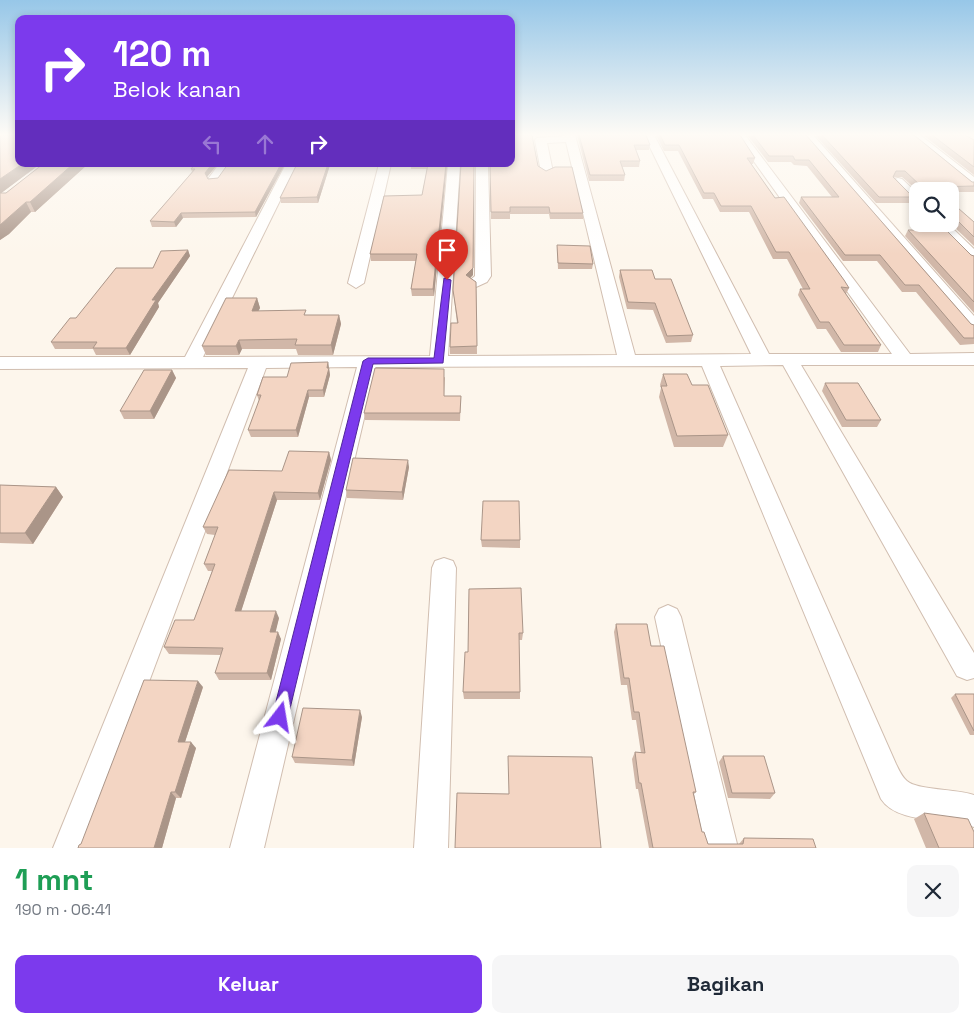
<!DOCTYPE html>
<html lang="id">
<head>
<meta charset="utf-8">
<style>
  body { margin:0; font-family:"Space Grotesk",sans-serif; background:#f6f6f7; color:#1f2937; height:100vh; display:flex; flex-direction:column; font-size:19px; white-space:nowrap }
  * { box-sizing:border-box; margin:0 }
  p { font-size:16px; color:#747a83 }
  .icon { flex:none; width:28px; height:28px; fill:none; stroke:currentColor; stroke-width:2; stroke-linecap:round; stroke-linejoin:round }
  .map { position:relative; height:848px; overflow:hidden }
  .side { display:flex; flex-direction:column; background:#fff; flex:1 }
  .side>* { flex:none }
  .top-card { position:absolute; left:15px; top:15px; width:500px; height:152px; border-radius:10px; box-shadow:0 2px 8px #0003; background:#7c3aed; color:#fff; overflow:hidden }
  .fabs { position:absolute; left:909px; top:182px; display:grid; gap:10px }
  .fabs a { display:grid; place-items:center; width:50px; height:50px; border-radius:10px; background:#fff; box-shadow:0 2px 8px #0003; font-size:25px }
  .pin { position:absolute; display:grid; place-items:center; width:42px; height:42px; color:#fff; margin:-51px -21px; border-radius:50% 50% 50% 0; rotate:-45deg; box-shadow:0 0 5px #0007 }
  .pin .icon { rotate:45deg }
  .me { position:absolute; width:55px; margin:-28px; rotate:14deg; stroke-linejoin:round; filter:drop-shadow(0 0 4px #0008) }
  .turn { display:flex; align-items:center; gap:18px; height:105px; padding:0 15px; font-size:22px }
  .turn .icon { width:65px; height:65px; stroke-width:2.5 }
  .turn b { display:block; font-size:35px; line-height:42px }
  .lanes { display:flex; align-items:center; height:48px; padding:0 15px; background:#0003; justify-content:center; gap:25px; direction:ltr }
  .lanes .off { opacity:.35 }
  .round { display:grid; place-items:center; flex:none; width:52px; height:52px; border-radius:10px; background:#f6f6f7 }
  .overview { display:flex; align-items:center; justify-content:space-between; height:85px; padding:0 15px }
  h1 { font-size:30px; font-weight:700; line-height:38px; color:#1e9e55 }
  .action { display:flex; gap:10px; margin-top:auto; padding:10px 15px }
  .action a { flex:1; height:58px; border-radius:10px; background:#7c3aed; color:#fff; font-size:20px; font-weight:700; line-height:58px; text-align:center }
  .action a+a { background:#f6f6f7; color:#1f2937 }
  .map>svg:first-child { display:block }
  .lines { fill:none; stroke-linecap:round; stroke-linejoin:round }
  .minor-casing { stroke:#d1beb0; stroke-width:2 }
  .minor { fill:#fff; fill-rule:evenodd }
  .wall { fill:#d1b7a8 }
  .shaded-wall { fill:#aa9588 }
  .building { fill:#f3d5c3; stroke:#aa9588 }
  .route { fill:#7c3aed; stroke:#51269a }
</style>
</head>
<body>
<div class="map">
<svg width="974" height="848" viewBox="0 0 974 848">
  <rect width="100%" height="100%" fill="#fdf6ec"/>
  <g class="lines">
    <g class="minor-casing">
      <path id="minor" d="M575,135L635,355L751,354L644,135H654L769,354H892L735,135H745L910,354L974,353V365H801L974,653V678L967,680L957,676L783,365L720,366L896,764C899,770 902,777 907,781C916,790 958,789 974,795V827C948,817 898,825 881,799L702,366L376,367L264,848H230L357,367L266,368L87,848H53L248,368L0,369V357H185L286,164H298L203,357L430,356L448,164H460L448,356L617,355L566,142L547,143L553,172L547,176L541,172L535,140L537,138Z
        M802,135H813L974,316V331L968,330Z
        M908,135H920L974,177V187L970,186Z
        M219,164H231L218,182H210L208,179Z
        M379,164H391L364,283L356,288L348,283Z
        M476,164H488L491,276L487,282L476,287L468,282L475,276Z
        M898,178L902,179L918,194V205L913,204L894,185L892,182L894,179Z
        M933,224H948L974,249V261L969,260Z
        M444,558L453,561L456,568L448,848H414L432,568L435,561Z
        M668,605L677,609L681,617L738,848H704L655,617L659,609Z"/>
    </g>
    <use href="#minor" class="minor"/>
  </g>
  <path class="wall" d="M0,135L19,164H40L1,193H6L43,164H88L35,212H31L9,234L0,240Z
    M577,135H646L650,145L649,150H636L640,161L639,167H622L625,175L624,181H589Z
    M656,135H740L755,158L753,164H751L775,198L849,288L846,294L881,345L878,352H841L826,329H817L798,295L800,289H803L787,259H773L749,212H720L713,199H703L678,151H664Z
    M747,135H806L971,324L974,325V344L960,345L916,292H902L877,261H843L799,203L801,197H832L807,166L794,165L791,162H768Z
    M815,135H914L972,182H974V192H950V191H918L902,177H894L913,197L910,203H876Z
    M923,135H965L974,140V175Z
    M195,164H218L207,177L208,179L218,178L285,164L256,217L183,218L176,227H152L150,221L192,172L191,169Z
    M297,164H338L337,165H330L318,203H281L280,198Z
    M411,164H447L434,296H412L411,289L416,261H371L370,254L422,195L427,169H411Z
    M474,164L473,275L470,278L476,282L477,354H450V347L457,323L453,290Z
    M489,164H511L538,166L583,213V219H550L549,214H510V219H491L490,164Z
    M950,201L974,222V246L950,223Z
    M908,230L974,256V313L905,236Z
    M557,245L593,264L592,269H558Z
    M188,250L190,256L158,303L159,307L130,355H96L93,349H55L51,342L76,318L153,268Z
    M620,270L655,279L693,335L691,342L666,343L653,310L627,309L619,277Z
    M257,298L260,308L258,311L307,315H339L341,324L333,355H298L296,349H242L239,355H206L202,346Z
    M328,362L330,375L324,397H309L298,437H251L248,430L259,401L257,395L287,377Z
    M172,370L176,378L154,419H124L120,411Z
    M663,374L692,385L728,435L723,447H674L659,397L661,388L660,385Z
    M445,377L444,396H461L460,421L365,420L364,413Z
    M825,383L881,420L877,427H842L822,391Z
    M329,452L331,460L320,500H277L241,611L279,618L275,632L281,639L271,680H219L215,673L221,655L169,654L164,647L194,620L212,571H208L204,564L215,535L207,534L203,527L282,471Z
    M409,467L403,500L347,498L346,490Z
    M0,485L56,487L63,497L33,544L0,543Z
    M481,540H520V548L482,547Z
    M469,589L523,633L522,640H519L520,692V699H464L463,692L468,652Z
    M616,624L651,646L696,792L694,794L702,832L708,844H739L744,838L816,848H649L638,789H636L632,759L635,752L641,753L636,720H632L627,685H621L614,632Z
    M203,687L185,742L196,748L181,798H176L162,848H78Z
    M955,694H974V735H970L951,698Z
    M362,717L354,766L295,763L292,757Z
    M723,756L775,793L770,799L728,798L719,762Z
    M924,813L974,848H926L914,819Z"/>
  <path class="shaded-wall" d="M22,164H40L0,194V179Z
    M73,164H88L35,212L30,202Z
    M212,164H218L206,178L205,173Z
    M281,164H285L256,217L255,212Z
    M328,164H330V165L318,203L317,197Z
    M446,164H447L434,296L433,289Z
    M474,164L473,275L466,282V275Z
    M26,202L31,212L9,234L0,240V225Z
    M181,213L183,218L176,227L174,222Z
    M188,250L190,256L158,303L159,307L130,355L126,348L152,300Z
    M257,298L260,308L254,320L252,311Z
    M339,315L341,324L333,355L331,345Z
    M239,340L242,349L239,355L236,346Z
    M328,362L330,375L324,397L323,390Z
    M172,370L176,378L154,419L150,411Z
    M308,390L309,397L298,437L296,430Z
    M329,452L331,460L320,500L318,493Z
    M408,460L409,467L403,500L402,492Z
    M56,487L63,497L33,544L25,533Z
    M274,492L277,500L239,618L235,611Z
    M276,611L279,618L274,639L270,632Z
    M278,632L281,639L271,680L267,673Z
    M198,681L203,687L183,748L178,742Z
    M360,710L362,717L354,766L352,760Z
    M191,742L196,748L181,798L175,792Z
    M171,792L176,798L162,848H154Z"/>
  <path class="building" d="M0,135H19V164H22L0,179Z
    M511,135H532L538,166L546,171L555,167H572L583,213H550L549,207H510V212H491L490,164H511Z
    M579,135H646L650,145H634L640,161H620L625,175H590Z
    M660,135H740L755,158H747L775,198L784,197L844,280L849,288L841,287L881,345H844L829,322H820L800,289H810L789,252H776L751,206H721L714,193H704L679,145H665Z
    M753,135H806L971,324L974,325V338H964L919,285H905L880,255H845L801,197H839L809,160H795L793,156H769Z
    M822,135H914L972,182H974V186L933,187L938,191H922V187L905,171H896L893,177L913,197H879Z
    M932,135H965L974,140V167Z
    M43,164H73L30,202H26L0,225V193H6Z
    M195,164H212L205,173L208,179L218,178L228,164H281L255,212L181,213L174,222L150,221L195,169H191Z
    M297,164H328L317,197L280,198Z
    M428,164H446L433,289H411L417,254H370L384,196L422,195Z
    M461,164H474L473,268L466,275L476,282L477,346L450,347L451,323H458L453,290Z
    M950,201L974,222V237L953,216H950Z
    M908,230H946L971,255L974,256V302Z
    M557,245L590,246L593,264L558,263Z
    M188,250L152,300H156L126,348H93L97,342H51L70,318H76L116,268H153L161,251Z
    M620,270H652L655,279H671L693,335L667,336L655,303L628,302Z
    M226,298H257L252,311L306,310L304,315H339L331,345H295L297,339L239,340L236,346H202Z
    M328,362L327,368H329L323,390H308L296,430H248L261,395H257L263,377H287L291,363Z
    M375,368L444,369V396H461L460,413H364Z
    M144,370H172L150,411H120Z
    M663,374H687L692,385H708L728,435L677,436L661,386H667Z
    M825,383H858L881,420H846Z
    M289,451L329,452L318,493L274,492L235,611H276L270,632H278L267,673H215L223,648L164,647L175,620H194L215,564H204L218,527H203L229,470L282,471Z
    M353,458L408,460L402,492L346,490Z
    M0,485L56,487L25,533H0Z
    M483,501H519L520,540H481Z
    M521,588L523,633H519L520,692H463L465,652H468L469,589Z
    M616,624H647L651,646H664L696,792H693L702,832H704L708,844H743L744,838L813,839L816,848H653L641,783H639L635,752L645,753L639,712H634L629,678H624Z
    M144,680L198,681L178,742H191L175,792H171L154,848H78L79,845L81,844Z
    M955,694H974V731Z
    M303,708L360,710L352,760L292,757Z
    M508,756L592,757L601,848H455L457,793L509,794Z
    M723,756H764L775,793H732Z
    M924,813L968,819L974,832V848H939Z"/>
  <linearGradient id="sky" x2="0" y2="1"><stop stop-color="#97c7e8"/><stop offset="0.53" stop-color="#fefbf6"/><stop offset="1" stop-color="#fefbf6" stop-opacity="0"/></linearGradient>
  <rect width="974" height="254" fill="url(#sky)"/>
  <path class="route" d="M444,278L451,280L443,363L373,364L288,717L286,723L280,725L274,723L272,717L363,361L368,358H434Z"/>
</svg>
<div class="fabs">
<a><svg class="icon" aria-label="search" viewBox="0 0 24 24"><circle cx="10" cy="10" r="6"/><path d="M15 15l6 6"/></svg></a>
</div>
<div class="pin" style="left:447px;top:280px;background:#d93025"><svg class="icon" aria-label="arrive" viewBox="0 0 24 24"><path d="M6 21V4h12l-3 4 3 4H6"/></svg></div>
<svg class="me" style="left:280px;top:717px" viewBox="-20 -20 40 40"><path d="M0-17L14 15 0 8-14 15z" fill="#7c3aed" stroke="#fff" stroke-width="4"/></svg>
<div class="top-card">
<div class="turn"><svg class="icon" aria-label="right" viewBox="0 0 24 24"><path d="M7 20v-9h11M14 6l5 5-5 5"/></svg><div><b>120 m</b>Belok kanan</div></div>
<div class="lanes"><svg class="icon off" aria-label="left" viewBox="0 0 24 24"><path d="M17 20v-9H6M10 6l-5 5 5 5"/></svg><svg class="icon off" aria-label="ahead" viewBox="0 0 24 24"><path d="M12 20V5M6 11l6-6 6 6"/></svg><svg class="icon" aria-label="right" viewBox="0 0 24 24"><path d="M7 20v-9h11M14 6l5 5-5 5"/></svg></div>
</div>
</div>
<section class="side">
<div class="overview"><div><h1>1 mnt</h1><p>190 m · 06:41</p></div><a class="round"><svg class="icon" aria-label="close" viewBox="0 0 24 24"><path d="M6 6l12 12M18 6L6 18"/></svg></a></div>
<div class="action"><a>Keluar</a><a>Bagikan</a></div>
</section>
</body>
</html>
